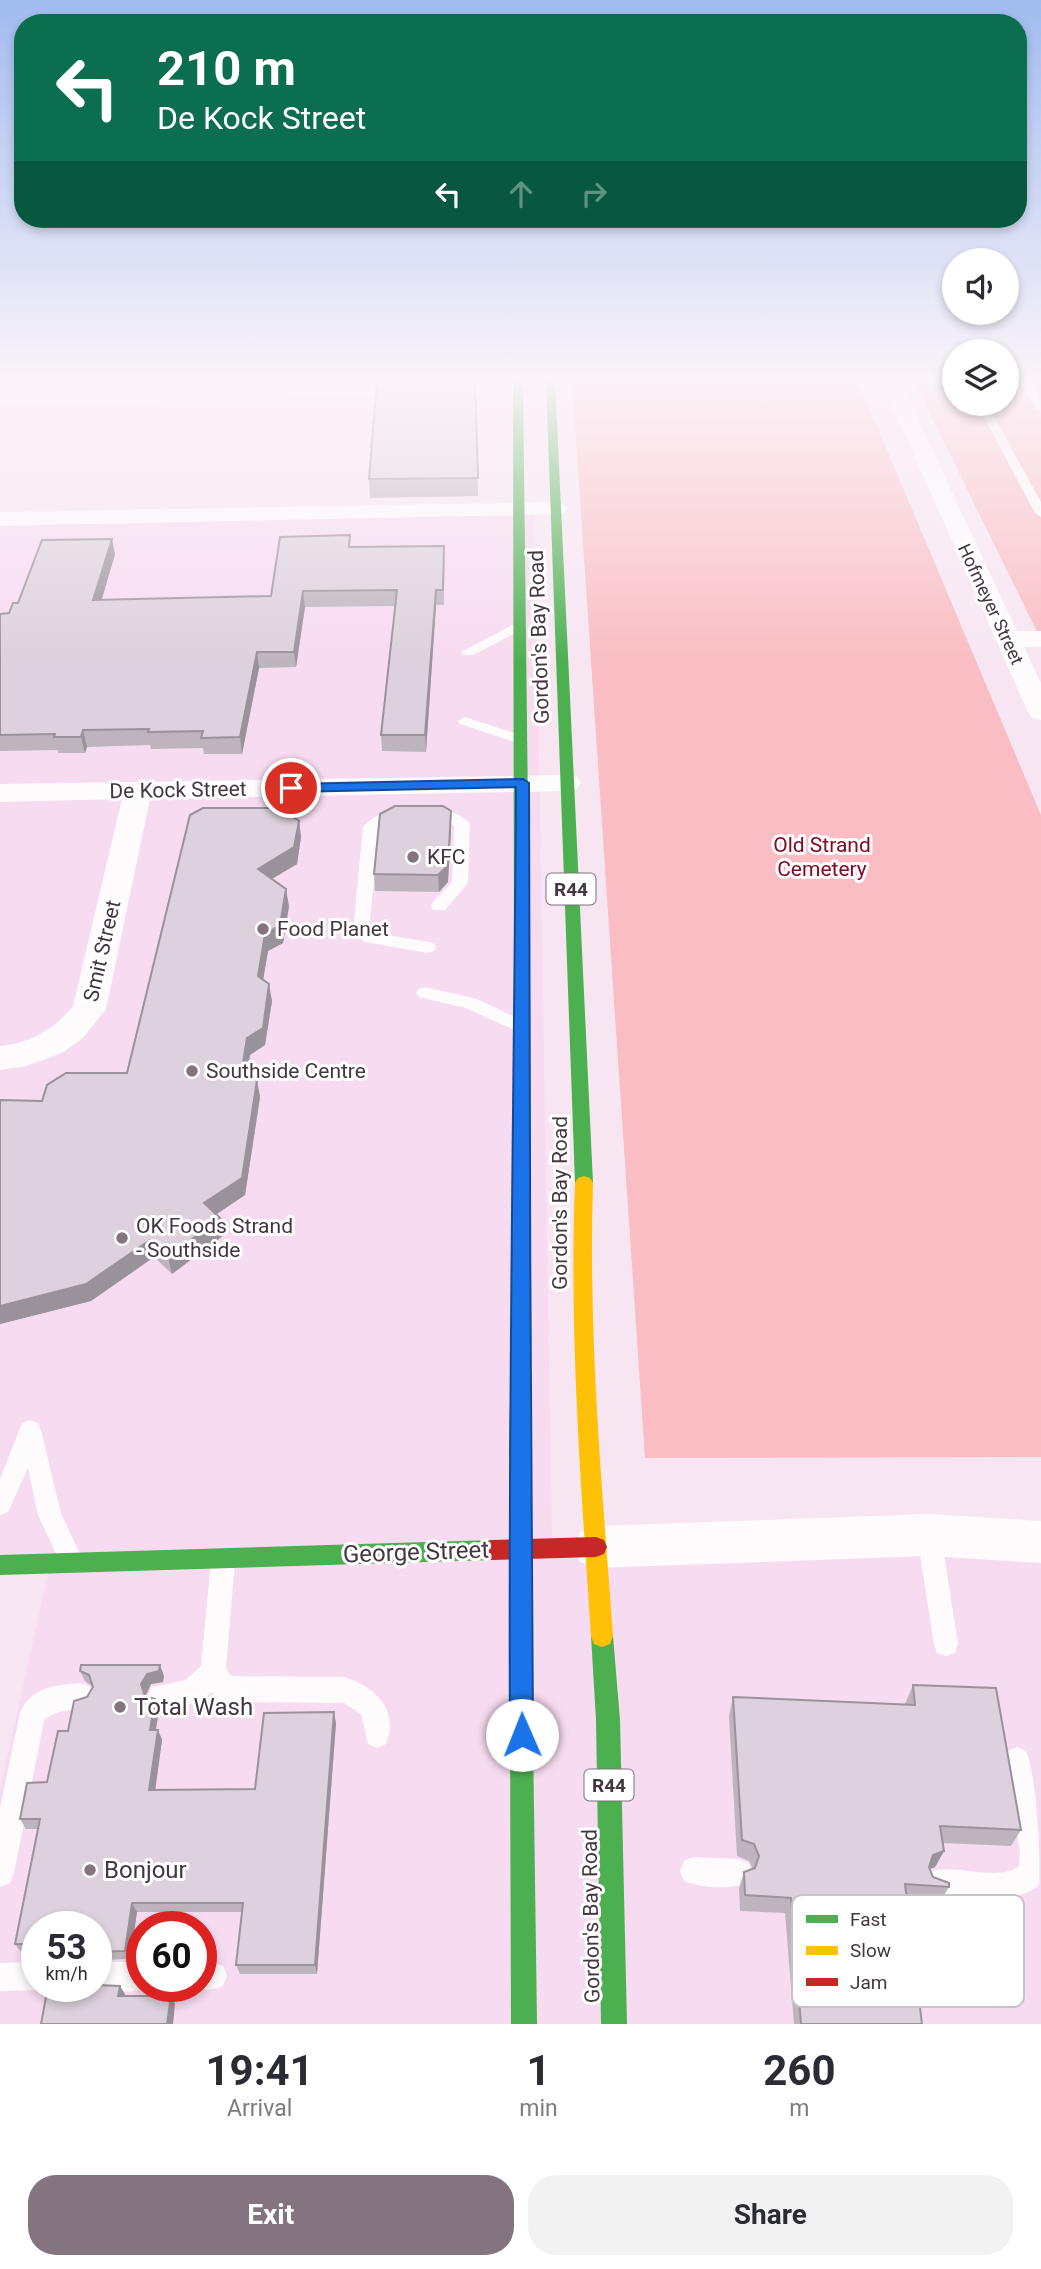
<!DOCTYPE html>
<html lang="en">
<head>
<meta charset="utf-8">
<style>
  body { margin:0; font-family:Roboto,sans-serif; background:#f2f2f3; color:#2b2b33; height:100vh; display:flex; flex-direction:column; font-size:26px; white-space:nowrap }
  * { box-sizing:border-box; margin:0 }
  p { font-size:23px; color:#7c7c81 }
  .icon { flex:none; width:38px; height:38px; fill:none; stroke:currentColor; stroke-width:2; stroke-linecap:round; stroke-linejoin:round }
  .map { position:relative; height:2024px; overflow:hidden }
  .panel { display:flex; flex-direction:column; background:#fff; flex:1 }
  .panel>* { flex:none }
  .hud { position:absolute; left:14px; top:14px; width:1013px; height:214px; border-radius:28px; box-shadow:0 4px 10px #0003; background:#0b6e4f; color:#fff; overflow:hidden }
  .fabs { position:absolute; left:942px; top:248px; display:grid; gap:14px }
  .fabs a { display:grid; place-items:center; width:77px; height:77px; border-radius:50%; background:#fff; box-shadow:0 4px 10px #0003; font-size:35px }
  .speed { position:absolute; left:21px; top:1911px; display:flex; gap:14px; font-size:35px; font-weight:700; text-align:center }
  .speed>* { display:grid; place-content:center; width:91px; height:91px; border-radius:50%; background:#fff; box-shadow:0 4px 10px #0003; line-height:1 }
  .speed small { font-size:18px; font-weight:400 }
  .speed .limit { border:10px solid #d22; background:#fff; color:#111 }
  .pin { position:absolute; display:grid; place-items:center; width:60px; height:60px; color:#fff; margin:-30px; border:4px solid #fff; border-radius:50%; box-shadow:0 2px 7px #0007 }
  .me { position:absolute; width:77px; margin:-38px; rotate:359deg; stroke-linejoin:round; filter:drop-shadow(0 0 5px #0008) }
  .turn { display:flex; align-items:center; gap:24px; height:147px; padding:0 28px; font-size:32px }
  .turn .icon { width:91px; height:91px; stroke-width:2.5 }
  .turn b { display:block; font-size:49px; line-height:60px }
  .lanes { display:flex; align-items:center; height:66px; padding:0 28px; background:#0003; justify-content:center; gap:35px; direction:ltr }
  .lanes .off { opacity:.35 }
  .eta { display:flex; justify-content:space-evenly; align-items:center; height:119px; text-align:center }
  .eta b { font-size:42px; font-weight:700; line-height:49px }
  .button { display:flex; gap:14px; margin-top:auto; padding:14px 28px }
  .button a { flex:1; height:80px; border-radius:28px; background:#83747f; color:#fff; font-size:28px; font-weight:700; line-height:80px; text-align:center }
  .button a+a { background:#f2f2f3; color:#2b2b33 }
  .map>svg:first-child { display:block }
  .built { fill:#f7dbf0; fill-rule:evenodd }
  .green { fill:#f9bdc3 }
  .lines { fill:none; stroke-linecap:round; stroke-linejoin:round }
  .lane { fill:#fefbfd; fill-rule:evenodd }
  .street { fill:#fefbfd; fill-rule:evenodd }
  .fast { fill:#4caf50; fill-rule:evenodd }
  .slow { fill:#ffc107; fill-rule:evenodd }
  .jam { fill:#c62828; fill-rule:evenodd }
  .wall { fill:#bdb4bd }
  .shaded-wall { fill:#9a929a }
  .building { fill:#dcd1dc; stroke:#9a929a; stroke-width:2 }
  .route { fill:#1a73e8; stroke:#114b97; stroke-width:2 }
  .poi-dot { fill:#83747f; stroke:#fff; stroke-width:2.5 }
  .labels { text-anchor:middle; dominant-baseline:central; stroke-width:6; stroke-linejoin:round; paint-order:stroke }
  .far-street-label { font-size:18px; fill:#443741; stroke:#fff }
  .shield { fill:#fff; stroke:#7c737a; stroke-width:2 }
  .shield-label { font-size:19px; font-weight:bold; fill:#443741 }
  .street-label { font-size:21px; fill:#443741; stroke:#fff }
  .park-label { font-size:21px; fill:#820a24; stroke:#fff }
  .poi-label { font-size:21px; fill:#443741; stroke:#fff; text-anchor:start }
  .near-street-label { font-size:24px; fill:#443741; stroke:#fff }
  .near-poi-label { font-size:24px; fill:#443741; stroke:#fff; text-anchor:start }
  .key { fill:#fff; stroke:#c7c3c6; stroke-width:2 }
  .key-label { font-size:19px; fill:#443741 }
</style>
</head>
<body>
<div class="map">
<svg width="1041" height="2024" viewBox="0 0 1041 2024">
  <rect width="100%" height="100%" fill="#f7e6f2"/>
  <path class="built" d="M535,510L552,1543L1041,1546V2024H0V1790L51,1560L0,1561V521ZM37,1927H96V1986H37ZM142,1927H201V1986H142Z"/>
  <path class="green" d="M572,381H858L1041,815V1457L645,1458Z
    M914,381H954V404H1006V381H1041V640Z"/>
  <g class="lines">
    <path class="lane" d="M1020,381H1030L1041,401V413L1036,410Z
      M977,404H987L1041,502V517L1035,513Z
      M520,621L525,622V628L473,655H463L461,652Z
      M465,717L526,737L528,740L521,744L460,724L458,721Z
      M416,807C435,807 457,809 470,824L468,883L445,910H433L431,906L433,902L452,882L454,826C433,810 399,813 379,829L369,929L376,933L434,943L436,947L434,951L428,953L365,942L353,931L363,827C376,812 397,809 416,807Z
      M425,987L477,999L527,1023L530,1027L527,1031L521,1033L466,1008L419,997L416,993L419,989Z
      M30,1420L38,1423L41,1430L61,1514L83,1560L79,1568L71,1571L63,1568L38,1515L28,1468L8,1512L0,1515V1479L22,1423Z
      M929,1524L937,1527L941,1535L958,1644L955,1653L946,1656L937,1653L934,1644L917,1535L921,1527Z
      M223,1550L231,1553L235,1561L226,1668L231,1676L344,1677C374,1686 400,1710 386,1744L377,1748L368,1744L361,1714L344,1703L224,1702L215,1698L212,1692C196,1705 171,1713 152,1705L148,1696L152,1687L186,1680L201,1666L211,1561L215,1553Z
      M82,1683L91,1687L95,1696L91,1705C74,1712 59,1708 44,1720L14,1873L10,1883L0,1887V1808L20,1713C31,1686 57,1685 82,1683Z
      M1017,1747L1026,1751C1037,1777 1041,1859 1039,1885C1017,1905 953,1903 927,1892L923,1882L927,1872C953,1862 998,1883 1019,1866L1020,1851L1004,1760L1008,1751Z
      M694,1857L738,1859L748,1863L752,1873L748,1883C730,1890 702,1888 684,1881L680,1871L684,1861Z
      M37,1962V1986H47L37,1990L0,1991V1963Z
      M96,1962H142V1986H152C134,1994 104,1994 86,1986H96Z
      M201,1962H213L223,1966L227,1976L223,1986C211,1991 203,1991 191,1986H201Z"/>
    <path class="street" d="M503,381H519L528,386L518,392L0,405V393Z
      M881,381H900L1017,631H1041V647H1024L1041,683V720L1032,718L1028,712Z
      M556,502L564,504L567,509L564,514L0,526V512Z
      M567,775L577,777L581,783L577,789L567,791L150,799L106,1009L83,1038L62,1053L26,1066L0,1070V1046C30,1043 54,1030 73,1006L122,799L0,802V784Z
      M929,1514L1041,1521V1563L929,1556L596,1568L580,1562L574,1547L580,1532L596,1526Z"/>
    <path class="fast" d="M513,381H523L530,984L522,989L514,984Z
      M546,381H555L593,1183L590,1188L584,1190L578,1188L575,1183Z
      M522,1264L529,1266L531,1271L529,1447L537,2024H511L509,1447L513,1271L515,1266Z
      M492,1540L500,1543L503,1550L500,1557L492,1560L0,1575V1555Z
      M602,1625L610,1628L613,1636L620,1720L627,2024H601L596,1720L591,1636L594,1628Z"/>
    <path class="slow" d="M522,979L530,984L531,1271L529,1276L522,1278L515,1276L513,1271L514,984Z
      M584,1176L590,1178L593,1183C588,1335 602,1485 613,1636L610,1644L602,1647L594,1644L591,1636C581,1485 569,1334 575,1183L578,1178Z"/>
    <path class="jam" d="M596,1537L604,1540L607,1547L604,1554L596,1557L492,1560L484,1557L481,1550L484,1543L492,1540Z"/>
  </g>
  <path class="wall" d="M416,382H475L478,496L370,498L369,479Z
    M444,546V605H436L426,752L382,751L381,735L395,606L305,607L296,667L259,668L242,754H204L203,748L151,749L150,745L87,747L85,753H58V750L0,751V614L9,613L18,603L115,554L101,600L271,596L351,547Z
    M451,811V827L448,882L439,892L375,891L374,874Z
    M299,821L301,837L297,864L272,879L289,906L283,943L268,951L263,979L272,1001L265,1045L250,1055L247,1073L260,1097L245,1195L216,1214L224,1235L172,1274L154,1257L91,1301L0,1324V1100L42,1101L127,1073Z
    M80,1671L164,1676L163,1682L151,1684L146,1695L155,1699L159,1710L156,1730H158L162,1740L155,1790L255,1789L336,1723L317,1974H240L236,1965L242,1912H137L130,1959L96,1960V1927H37V1952H21L15,1944L38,1829H26L20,1819L47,1782L68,1731L93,1687L85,1681Z
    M913,1685L1021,1830L1011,1846L943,1843L944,1851L935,1867L930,1869L933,1877L949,1887L940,1902L907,1901L922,2024H794L785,1913L740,1911L739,1888L744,1872L753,1869L749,1861L737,1856L729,1716L733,1697L905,1704Z"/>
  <path class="shaded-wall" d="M112,539L115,554L97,616L93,600Z
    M436,590V605L426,752L425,735Z
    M303,591L305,607L296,667L294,652Z
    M257,652L259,668L242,754L240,737Z
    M83,730L87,747L85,753L81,737Z
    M451,811V827L448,882L439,892L438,875Z
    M299,821L301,837L297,864L260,886L258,869Z
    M286,889L289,906L283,943L268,951L261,993L258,976L265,934Z
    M269,984L272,1001L265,1045L250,1055L245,1086L242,1069L247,1038Z
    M257,1080L260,1097L245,1195L208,1220L204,1203Z
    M220,1218L224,1235L172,1274L168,1257Z
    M150,1240L154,1257L91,1301L0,1324V1306Z
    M160,1665L164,1676L163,1682L151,1684L146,1695L141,1684L147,1674Z
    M155,1699L159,1710L154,1740L150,1730Z
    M334,1712L336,1723L317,1974L315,1965Z
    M158,1730L162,1740L154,1799L149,1790Z
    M944,1851L935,1867L925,1871L933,1855Z
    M132,1903L137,1912L130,1959L125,1951Z
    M120,1986L125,1994L123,2004L118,1996Z
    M171,1996L175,2004L173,2024H167Z"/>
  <path class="building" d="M377,381H415V382H475L478,478L369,479Z
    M350,535L349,547L444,546L443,590H436L425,735H381L397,590L303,591L294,652H257L240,737L201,738L203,731L148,732L149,729L83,730L81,737H54L55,734L0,735V614L9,613L13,603H18L42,540L112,539L93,600L271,596L280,537Z
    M395,806H443L451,811L448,865L438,875L374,874L380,814Z
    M203,808H281L299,821L294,847L258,869L286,889L280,925L265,934L258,976L269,984L263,1028L247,1038L242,1069L257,1080L242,1178L204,1203L220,1218L168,1257L150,1240L86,1284L0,1306V1100L42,1101L47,1085L66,1073H127L190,815Z
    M81,1665H160L159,1671L147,1674L141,1684L145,1696L155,1699L150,1730H158L149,1790L255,1789L264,1713L334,1712L315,1965H236L243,1903H132L125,1951L96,1952V1927H37V1944H15L40,1819H20L27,1783L47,1782L58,1731H68L74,1701L87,1697L93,1687L89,1675L80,1671Z
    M913,1685L996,1688L1021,1830L940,1826L944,1851L933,1855L929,1867L933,1877L949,1883V1887L905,1884L922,2024H801L791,1898L745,1895L744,1872L755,1868L759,1856L754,1844L742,1840L733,1697L915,1705Z
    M96,1985L120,1986L118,1996H171L167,2024H41L48,1986H96Z"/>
  <linearGradient id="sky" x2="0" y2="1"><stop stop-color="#a0bbef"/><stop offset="0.57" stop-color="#fbf4f9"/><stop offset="1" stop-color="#fbf4f9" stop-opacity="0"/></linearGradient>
  <rect width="1041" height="664" fill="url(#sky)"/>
  <path class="route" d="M523,779L529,783C531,1100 529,1418 533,1735L530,1743L522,1746L513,1743L510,1735C508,1419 514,1103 516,787L291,792L284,788L291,784Z"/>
  <g class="poi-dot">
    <circle cx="413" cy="857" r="7"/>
    <circle cx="263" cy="929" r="7"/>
    <circle cx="192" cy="1071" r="7"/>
    <circle cx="122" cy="1238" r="7"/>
    <circle cx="120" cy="1707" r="7"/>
    <circle cx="90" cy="1870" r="7"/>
  </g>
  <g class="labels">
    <g class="far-street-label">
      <text transform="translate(991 604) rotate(65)">Hofmeyer Street</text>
    </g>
    <g class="shield">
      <rect x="546.5" y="873.5" width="49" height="31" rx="5"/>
      <rect x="584.5" y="1769.5" width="49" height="31" rx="5"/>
    </g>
    <g class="shield-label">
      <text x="571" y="889">R44</text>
      <text x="609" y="1785">R44</text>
    </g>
    <g class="street-label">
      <text transform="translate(539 637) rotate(-92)">Gordon's Bay Road</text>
      <text transform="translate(178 790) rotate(-1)">De Kock Street</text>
      <text transform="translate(102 951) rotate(-77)">Smit Street</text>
      <text transform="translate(560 1203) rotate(-90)">Gordon's Bay Road</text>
      <text transform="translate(591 1916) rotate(-91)">Gordon's Bay Road</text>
    </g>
    <g class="park-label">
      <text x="822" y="845">Old Strand<tspan x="822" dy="24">Cemetery</tspan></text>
    </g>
    <g class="poi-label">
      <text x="427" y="857">KFC</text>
      <text x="277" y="929">Food Planet</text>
      <text x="206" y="1071">Southside Centre</text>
      <text x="136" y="1226">OK Foods Strand<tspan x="136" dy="24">- Southside</tspan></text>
    </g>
    <g class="near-street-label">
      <text transform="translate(416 1552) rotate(-2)">George Street</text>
    </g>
    <g class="near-poi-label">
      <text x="134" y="1707">Total Wash</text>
      <text x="104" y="1870">Bonjour</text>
    </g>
  </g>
  <rect x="792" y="1895" width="232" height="112" rx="10" class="key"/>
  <rect x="806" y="1915" width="32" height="8" fill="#4caf50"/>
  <rect x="806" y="1946" width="32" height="9" fill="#ffc107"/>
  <rect x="806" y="1978" width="32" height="8" fill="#c62828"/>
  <g class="key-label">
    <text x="850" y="1926">Fast</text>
    <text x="850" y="1957">Slow</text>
    <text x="850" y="1989">Jam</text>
  </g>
</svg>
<div class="fabs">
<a><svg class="icon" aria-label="sound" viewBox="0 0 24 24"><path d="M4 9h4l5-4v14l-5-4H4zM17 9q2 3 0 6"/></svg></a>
<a><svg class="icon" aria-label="layers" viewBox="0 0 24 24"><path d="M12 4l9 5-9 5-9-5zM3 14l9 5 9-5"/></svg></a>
</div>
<div class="speed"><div>53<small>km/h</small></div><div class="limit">60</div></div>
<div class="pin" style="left:291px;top:788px;background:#d93025"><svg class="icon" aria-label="arrive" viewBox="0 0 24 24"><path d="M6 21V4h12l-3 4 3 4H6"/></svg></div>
<svg class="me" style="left:522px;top:1735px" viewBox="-20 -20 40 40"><circle r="19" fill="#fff"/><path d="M0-13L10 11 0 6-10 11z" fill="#1a73e8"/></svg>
<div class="hud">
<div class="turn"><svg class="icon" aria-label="left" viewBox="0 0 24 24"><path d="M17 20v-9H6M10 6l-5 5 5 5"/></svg><div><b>210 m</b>De Kock Street</div></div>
<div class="lanes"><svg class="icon" aria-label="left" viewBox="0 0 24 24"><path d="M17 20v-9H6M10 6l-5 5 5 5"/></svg><svg class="icon off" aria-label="ahead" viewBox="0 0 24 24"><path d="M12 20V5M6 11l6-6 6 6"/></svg><svg class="icon off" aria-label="right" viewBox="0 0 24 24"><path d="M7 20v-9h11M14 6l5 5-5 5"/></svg></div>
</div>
</div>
<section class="panel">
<div class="eta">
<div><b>19:41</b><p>Arrival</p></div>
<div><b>1</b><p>min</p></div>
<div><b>260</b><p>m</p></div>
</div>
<div class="button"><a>Exit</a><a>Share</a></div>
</section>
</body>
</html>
